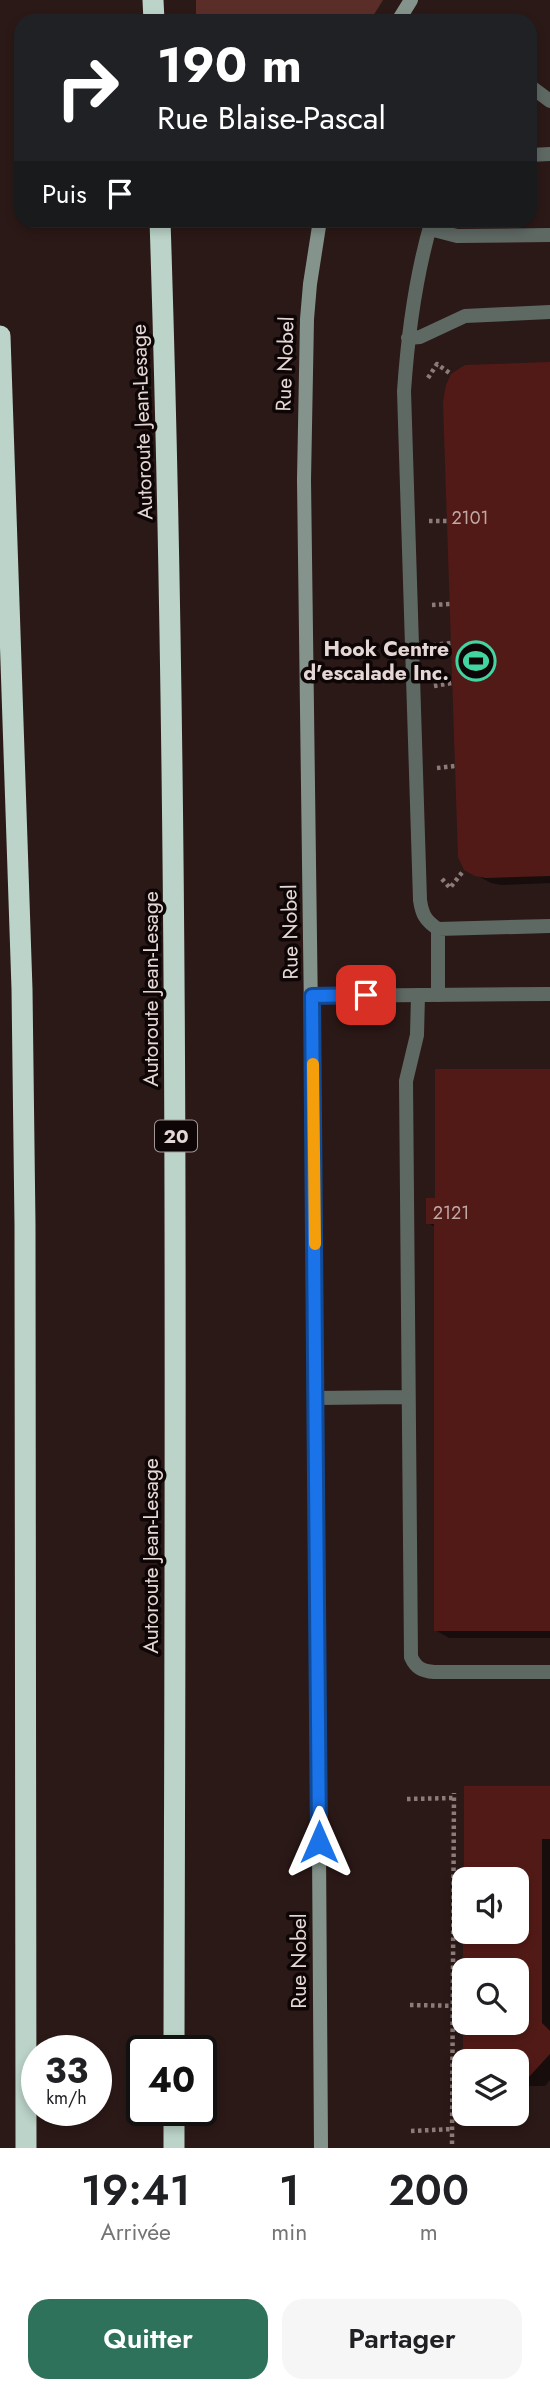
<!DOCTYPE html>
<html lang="fr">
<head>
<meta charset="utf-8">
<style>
  body { margin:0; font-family:Jost,sans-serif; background:#f6f6f6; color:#202124; height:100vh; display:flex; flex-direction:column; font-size:26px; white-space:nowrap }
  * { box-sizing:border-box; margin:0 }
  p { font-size:23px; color:#757577 }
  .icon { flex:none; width:38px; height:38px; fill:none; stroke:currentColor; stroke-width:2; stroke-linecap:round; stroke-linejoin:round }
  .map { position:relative; height:2148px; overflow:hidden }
  .sheet { display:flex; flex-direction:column; background:#fff; flex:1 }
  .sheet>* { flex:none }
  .top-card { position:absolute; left:14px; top:14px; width:523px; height:214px; border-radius:21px; box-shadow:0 4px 10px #0003; background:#202124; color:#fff; overflow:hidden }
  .controls { position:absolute; left:452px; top:1867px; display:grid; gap:14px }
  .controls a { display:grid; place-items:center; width:77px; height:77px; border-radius:14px; background:#fff; box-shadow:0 4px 10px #0003; font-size:35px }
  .speed { position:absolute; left:21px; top:2035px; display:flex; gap:14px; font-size:35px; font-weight:700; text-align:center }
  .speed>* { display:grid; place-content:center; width:91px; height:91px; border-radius:50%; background:#fff; box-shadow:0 4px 10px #0003; line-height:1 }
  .speed small { font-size:18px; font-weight:400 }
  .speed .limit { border:4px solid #111; border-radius:10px; background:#fff; color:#111 }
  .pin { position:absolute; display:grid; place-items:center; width:60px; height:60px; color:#fff; margin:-30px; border-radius:14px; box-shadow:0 4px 10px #0006 }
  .me { position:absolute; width:77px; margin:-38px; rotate:0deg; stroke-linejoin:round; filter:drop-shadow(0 0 5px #0008) }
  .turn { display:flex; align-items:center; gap:24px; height:147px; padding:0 28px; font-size:32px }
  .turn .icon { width:91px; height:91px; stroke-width:2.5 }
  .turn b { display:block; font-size:49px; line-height:60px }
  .then { display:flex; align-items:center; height:66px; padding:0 28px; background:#0003; gap:14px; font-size:26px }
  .eta { display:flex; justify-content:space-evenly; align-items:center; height:119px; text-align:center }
  .eta b { font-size:42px; font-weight:600; line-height:49px }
  .cta { display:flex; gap:14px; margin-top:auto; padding:14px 28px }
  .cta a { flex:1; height:80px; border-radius:21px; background:#2f725c; color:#fff; font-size:28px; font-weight:600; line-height:80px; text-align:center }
  .cta a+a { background:#f6f6f6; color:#202124 }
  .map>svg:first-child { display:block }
  .green { fill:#5b2d28 }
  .shadow { fill:#0007 }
  .building { fill:#521a16 }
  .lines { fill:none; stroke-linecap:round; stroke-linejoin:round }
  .path { stroke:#8b7b79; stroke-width:4.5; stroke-dasharray:3.5 3.5; stroke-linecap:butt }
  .lane { stroke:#5f6964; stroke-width:14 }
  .street { stroke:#5f6964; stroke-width:14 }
  .secondary { stroke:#84948c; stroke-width:14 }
  .highway { stroke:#bbd3c8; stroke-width:21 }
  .route-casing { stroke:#114b97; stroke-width:18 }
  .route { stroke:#1a73e8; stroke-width:12 }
  .slow { stroke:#f59e0b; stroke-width:12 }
  .labels { text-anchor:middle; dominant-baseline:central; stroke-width:7; stroke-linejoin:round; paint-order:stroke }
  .number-label { font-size:18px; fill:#c0a8a5 }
  .shield { fill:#0e0606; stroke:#a49897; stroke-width:2 }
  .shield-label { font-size:19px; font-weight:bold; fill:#e4d7d5 }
  .street-label { font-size:21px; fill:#e4d7d5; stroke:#0e0606 }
  .poi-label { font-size:21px; font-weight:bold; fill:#e4d7d5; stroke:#0e0606; text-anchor:end }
</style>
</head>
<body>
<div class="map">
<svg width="550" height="2148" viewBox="0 0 550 2148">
  <rect width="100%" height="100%" fill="#2b1917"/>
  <path class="green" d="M196,0H383L370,21H196Z"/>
  <path class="shadow" d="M550,364V883L501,885L491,883L465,869Z
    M550,1071V1638H449L435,1630V1227L428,1223L437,1200Z
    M550,1788V2080L545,2086H516V2062L465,2023H516V1970H465V1932H516Z"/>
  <path class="building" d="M550,362V876L486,878L475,876L464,870L458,857L443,402L446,385L451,374L465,365Z
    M435,1069H550V1631H434V1224H426V1198H435Z
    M464,1786H550V1839H542V2023L550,2031V2054L528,2078H516V2062H463V2023H516V1970H463V1932H516V1880H464Z"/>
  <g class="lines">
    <path class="path" d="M428,378L437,364L451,374
      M429,521H447
      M432,605L450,604
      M433,645L451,643
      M434,686L452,683
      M437,768L455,766
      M442,879L450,888L464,870
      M407,1799L454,1798
      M410,2005L463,2006
      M411,2131L453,2129
      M452,2144L454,1793"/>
    <path class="lane" d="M530,86L550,101
      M530,155L550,154
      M432,220C415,277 408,333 404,391L420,900C422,915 426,921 438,929
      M430,229L457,236L550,235
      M408,338L420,337L465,316L550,312
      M418,995L417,1035L406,1081L411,1657C416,1668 422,1671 434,1672H550
      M438,995V929L550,926
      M316,1398L408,1397"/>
    <path class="street" d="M312,996L550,994"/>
    <path class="secondary" d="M398,21L411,0
      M320,220L310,284L307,319L304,480L316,1398L321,2148"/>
    <path class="highway" d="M153,0L154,21
      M160,220C180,831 175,1441 174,2051
      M0,336L22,989L25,1225L26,2148
      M174,2148V2110"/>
  </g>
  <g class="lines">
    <g class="route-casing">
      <path id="route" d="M319,1842L312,996L366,995"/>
    </g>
    <use href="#route" class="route"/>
    <path class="slow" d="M313,1064L315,1244"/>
  </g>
  <defs>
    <g id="stadium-ring" transform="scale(2.0125)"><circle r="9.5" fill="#0e0606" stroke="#42d4a1" stroke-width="1.5"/><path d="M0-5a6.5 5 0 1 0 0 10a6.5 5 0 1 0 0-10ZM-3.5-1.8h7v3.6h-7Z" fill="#42d4a1"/></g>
  </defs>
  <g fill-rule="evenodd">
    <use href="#stadium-ring" x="476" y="661"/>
  </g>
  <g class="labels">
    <g class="number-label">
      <text x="470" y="518">2101</text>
      <text x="451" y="1213">2121</text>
    </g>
    <rect class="shield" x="155" y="1120.5" width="42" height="31" rx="5"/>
    <g class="shield-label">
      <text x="176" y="1136">20</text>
    </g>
    <g class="street-label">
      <text transform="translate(285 364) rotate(-88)">Rue Nobel</text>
      <text transform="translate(142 422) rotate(-92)">Autoroute Jean-Lesage</text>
      <text transform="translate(290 932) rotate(-91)">Rue Nobel</text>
      <text transform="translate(151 989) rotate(-90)">Autoroute Jean-Lesage</text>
      <text transform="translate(151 1556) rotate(-90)">Autoroute Jean-Lesage</text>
      <text transform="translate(299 1961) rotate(-90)">Rue Nobel</text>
    </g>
    <g class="poi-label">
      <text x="449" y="649">Hook Centre<tspan x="449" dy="24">d'escalade Inc.</tspan></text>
    </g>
  </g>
</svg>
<div class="controls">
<a><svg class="icon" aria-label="sound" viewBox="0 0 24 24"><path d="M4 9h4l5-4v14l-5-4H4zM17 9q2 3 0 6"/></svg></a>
<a><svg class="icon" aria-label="search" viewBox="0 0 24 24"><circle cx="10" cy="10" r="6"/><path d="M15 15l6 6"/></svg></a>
<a><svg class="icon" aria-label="layers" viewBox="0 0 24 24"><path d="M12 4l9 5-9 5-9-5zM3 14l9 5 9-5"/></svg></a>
</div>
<div class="speed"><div>33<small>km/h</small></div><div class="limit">40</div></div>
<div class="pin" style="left:366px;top:995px;background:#d93025"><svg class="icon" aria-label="arrive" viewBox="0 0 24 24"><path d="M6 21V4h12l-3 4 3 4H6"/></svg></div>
<svg class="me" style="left:319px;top:1842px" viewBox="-20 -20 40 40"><path d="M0-17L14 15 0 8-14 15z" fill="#1a73e8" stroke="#fff" stroke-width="4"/></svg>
<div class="top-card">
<div class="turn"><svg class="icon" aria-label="right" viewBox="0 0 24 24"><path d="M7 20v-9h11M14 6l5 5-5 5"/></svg><div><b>190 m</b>Rue Blaise-Pascal</div></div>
<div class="then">Puis<svg class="icon" aria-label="arrive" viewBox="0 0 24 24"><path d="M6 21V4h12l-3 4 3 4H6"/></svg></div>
</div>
</div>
<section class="sheet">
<div class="eta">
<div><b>19:41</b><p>Arrivée</p></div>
<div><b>1</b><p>min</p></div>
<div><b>200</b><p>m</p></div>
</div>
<div class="cta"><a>Quitter</a><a>Partager</a></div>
</section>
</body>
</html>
